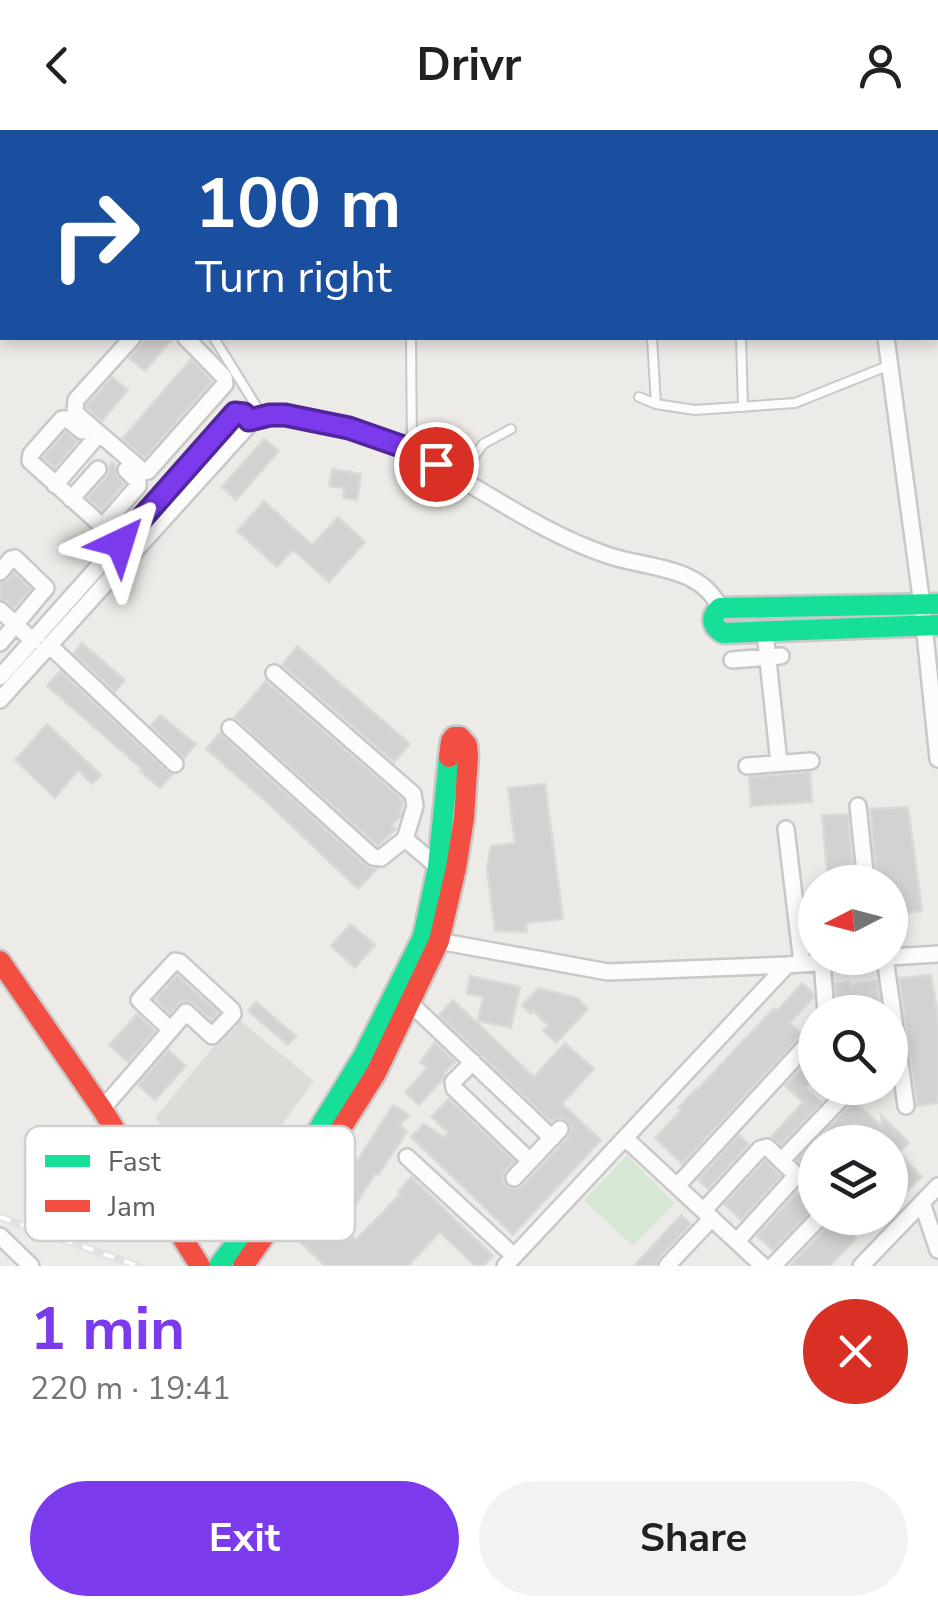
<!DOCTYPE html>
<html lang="en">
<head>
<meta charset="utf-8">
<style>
  body { margin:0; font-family:"Nunito Sans",sans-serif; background:#f2f2f2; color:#202124; height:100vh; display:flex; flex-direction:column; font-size:38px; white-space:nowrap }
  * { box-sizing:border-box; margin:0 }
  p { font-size:32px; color:#757577 }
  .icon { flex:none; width:55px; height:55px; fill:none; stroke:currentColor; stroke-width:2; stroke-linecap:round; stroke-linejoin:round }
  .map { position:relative; height:1136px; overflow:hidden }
  .drawer { display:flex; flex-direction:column; background:#fff; flex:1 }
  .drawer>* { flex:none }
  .banner { position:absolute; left:0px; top:0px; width:940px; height:210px; box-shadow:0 5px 15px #0003; background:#1a4fa0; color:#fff; overflow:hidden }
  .needle { width:65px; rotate:264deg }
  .fabs { position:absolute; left:798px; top:735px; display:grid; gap:20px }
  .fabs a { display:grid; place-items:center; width:110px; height:110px; border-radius:50%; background:#fff; box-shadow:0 5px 15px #0003; font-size:50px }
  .pin { position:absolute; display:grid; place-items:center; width:85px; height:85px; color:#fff; margin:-42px; border:5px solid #fff; border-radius:50%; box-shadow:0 2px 10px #0007 }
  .me { position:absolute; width:110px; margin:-55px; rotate:41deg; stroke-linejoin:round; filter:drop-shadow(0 0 8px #0008) }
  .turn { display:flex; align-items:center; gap:35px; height:210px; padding:0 30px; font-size:45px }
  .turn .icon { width:130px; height:130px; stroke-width:2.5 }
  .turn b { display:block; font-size:70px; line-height:85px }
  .round { display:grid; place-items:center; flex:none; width:105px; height:105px; border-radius:52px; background:#f2f2f2 }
  .overview { display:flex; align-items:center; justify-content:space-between; height:170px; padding:0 30px }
  h1 { font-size:60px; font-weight:700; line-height:75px; color:#7c3aed }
  .action { display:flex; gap:20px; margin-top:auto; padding:20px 30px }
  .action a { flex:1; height:115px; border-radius:60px; background:#7c3aed; color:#fff; font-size:40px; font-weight:700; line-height:115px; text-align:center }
  .action a+a { background:#f2f2f2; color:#202124 }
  header { display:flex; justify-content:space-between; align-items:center; height:130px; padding:0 30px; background:#fff; font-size:45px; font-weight:700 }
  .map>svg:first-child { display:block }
  .industrial { fill:#dedcd9 }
  .green { fill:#d6e8d3 }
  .building { fill:#d3d2d0; stroke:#dcdad6; stroke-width:2.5 }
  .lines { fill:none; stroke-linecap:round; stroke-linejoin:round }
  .lane-casing { stroke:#c9c8c8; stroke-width:12 }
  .street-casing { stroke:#c9c8c8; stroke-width:20 }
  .fast-casing { stroke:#c8c8c8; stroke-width:25 }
  .jam-casing { stroke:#c8c8c8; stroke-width:25 }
  .lane { stroke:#fcfcfb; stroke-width:8 }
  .street { stroke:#fcfcfb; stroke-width:15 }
  .fast { stroke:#16e098; stroke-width:20 }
  .jam { stroke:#f24e42; stroke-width:20 }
  .rail-casing { stroke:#e3e2e2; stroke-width:8 }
  .rail { stroke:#fff; stroke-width:4; stroke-dasharray:11; stroke-linecap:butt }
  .route-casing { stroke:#51269a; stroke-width:25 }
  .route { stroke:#7c3aed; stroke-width:18 }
  .key { fill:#fff; stroke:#ced0d1; stroke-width:2.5 }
  .key-label { font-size:28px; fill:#5d6165 }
</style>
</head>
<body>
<header><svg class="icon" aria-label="back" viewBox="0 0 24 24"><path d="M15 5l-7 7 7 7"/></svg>Drivr<svg class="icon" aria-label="person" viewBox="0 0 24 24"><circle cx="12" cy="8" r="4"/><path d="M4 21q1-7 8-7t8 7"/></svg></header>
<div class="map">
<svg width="938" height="1136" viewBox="0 0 938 1136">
  <rect width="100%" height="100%" fill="#edebe7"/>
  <path class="industrial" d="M237,888L314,951L226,1071L155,988Z"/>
  <path class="green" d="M627,1025L674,1073L633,1116L584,1070Z"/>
  <path class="building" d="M143,208H173L145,241L129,228L140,216Z
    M191,229L212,251L145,328L122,309Z
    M112,247L128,260L102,291L87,278V275Z
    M65,302L78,311L55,338L43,328Z
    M264,309L279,321L236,370L222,357Z
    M112,332L116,336V344L124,354L102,380L87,368L107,346L109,336Z
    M332,339L361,344L357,370L343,368L344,358L329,356Z
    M264,371L312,415L338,387L365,412L329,452L293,420L277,437L237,401Z
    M14,443L31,459L14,478L7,471L0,469V453L8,450Z
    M82,513L125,550L115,562L74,523Z
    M297,516L410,614L394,632L282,535Z
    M60,541L172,645L160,658L140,641L142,639L47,556Z
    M266,551L403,670L400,687L392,696L396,699L378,716L234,588Z
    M160,585L196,614L184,628L151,596Z
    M47,594L101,645L92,654L78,640L55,668L15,630Z
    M220,603L365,735L377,739L358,759L272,677L206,619Z
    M810,642L812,672L751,676L749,647Z
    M545,654L563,789L526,793L527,802L495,801L487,738L491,716L515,713L508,658Z
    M908,677L922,781L890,785V752H877L870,679Z
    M848,684L855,752H828L822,685Z
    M350,794L375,815L355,838L331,816Z
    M177,845L219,883L212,890L189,871L181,872L170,884L155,869Z
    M931,845L938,887V973L917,976L899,848Z
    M470,846L520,857L511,898L478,891L483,867L467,864Z
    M877,851L881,879L865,881L864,878L837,882L835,854L849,852L850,855Z
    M802,853L813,863L814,867L790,893L802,904L682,1034L655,1008L681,980L678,978L697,958L698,959L774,878L777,881Z
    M539,858L577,868L588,879L556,913L543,901L548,895L533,881L531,884L522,875Z
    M453,870L534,947L565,913L594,939L562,974L601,1010L513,1105L411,1007L424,994L444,1007L448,1002L431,987L449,969L514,1031L505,1041L503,1050L507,1057L516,1059L522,1056L568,1007L571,997L563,988H558L551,992L439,885Z
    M256,872L296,906L288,915L248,881Z
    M137,884L155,901L128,932L109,915Z
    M435,912L455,932L446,941L442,950L419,975L405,962L427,938L420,932Z
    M168,920L186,936L155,970L138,955Z
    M815,923V947L805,958L821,973L781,1015L771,1007L803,972L785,956Z
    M854,971L883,997L881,985L909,1013L899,1022L922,1047L890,1077V1012H867L871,1008L857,994L836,1012H815V1034L805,1045L804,1039L797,1030Z
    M393,975L409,985L400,995L407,1002L378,1045L375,1044L355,1076L334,1063L350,1037L352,1039Z
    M739,1005L749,1014L708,1059L698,1050Z
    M765,1030L781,1046L741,1090L724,1074Z
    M411,1047L493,1126L483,1136H475L440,1102L408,1136H325L299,1111L327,1082L356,1110L400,1064L398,1062Z
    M797,1062L814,1078L773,1120L757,1106Z
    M681,1085L691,1094L659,1128L656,1136H634Z
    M830,1088H833L856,1108L830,1136H790L827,1096Z"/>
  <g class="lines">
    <g class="lane-casing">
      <path id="lane" d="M387,2L389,0
        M214,208L263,287
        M411,208L412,321
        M652,208L656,274
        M741,208L743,277
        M639,267L656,274L695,280L795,273L890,235
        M459,348L483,314L511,299"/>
    </g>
    <g class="street-casing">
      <path id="street" d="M859,0V2
        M871,0L872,2
        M917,0L918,2
        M132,208L76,270L75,281L79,286L144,342L148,341L225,254L224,247L186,208
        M886,208L922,475L938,629
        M249,290L274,284L285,285C328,294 370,303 411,320C427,327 442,338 457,347C506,375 553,407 607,425C647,439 700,435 720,478
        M82,301L67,289H62L31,324L30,331L121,413
        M55,355L93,311
        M71,369L98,339
        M102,397L138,356V352L126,340
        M0,442L11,429L15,428L46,458L0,513
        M0,480L33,511
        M765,502L779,633
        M49,515L175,634
        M732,530L781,526
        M274,543L413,664L415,676L405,709L438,737H444
        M0,547L235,283L242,282L246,285L248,296L0,570
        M230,598L373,727L381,728L405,709
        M747,636L811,631
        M858,676L866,752
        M786,699L802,833
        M433,810L608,842L787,835L881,828
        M890,827L938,824
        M885,828L906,976
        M822,831L826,882
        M410,873L552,1008
        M473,932L453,952L454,958L530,1031
        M102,979C130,947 158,915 186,882L212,906L233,884L232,880L180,832L175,831L139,870L171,900
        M625,1008L763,1136
        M407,1027L514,1126
        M781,1031L850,959
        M514,1048L560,999
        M677,1056L815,906
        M922,1073L938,1120
        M704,1080L760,1019L767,1017L793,1042L794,1048L737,1111
        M0,1106L31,1136
        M505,1136L787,835
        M667,1136L712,1088
        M773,1136L819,1088
        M861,1136L938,1056"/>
    </g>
    <g class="fast-casing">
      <path id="fast" d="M938,474L720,478C710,487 711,496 723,503L938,495
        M219,1136L309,1015L363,927L423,807L438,737L449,627"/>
    </g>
    <g class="jam-casing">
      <path id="jam" d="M0,831L102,979L200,1136
        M243,1136L340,1000L376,943L439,811L456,738L464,688L468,626L467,615L460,607H454L451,611L449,627"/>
    </g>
    <use href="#lane" class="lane"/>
    <use href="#street" class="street"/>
    <use href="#fast" class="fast"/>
    <use href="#jam" class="jam"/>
    <g class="rail-casing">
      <path id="rail" d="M0,1087L138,1136"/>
    </g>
    <use href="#rail" class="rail"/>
  </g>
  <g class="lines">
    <g class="route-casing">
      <path id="route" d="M120,413L235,283L244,284L249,290L270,285H285L349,298L412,320L436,334"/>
    </g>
    <use href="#route" class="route"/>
  </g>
  <rect x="25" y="996" width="330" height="115" rx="15" class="key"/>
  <rect x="45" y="1025" width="45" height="12" fill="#16e098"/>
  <rect x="45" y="1070" width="45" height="12" fill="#f24e42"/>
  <g class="key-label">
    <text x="108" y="1041">Fast</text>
    <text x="108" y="1086">Jam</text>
  </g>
</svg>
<div class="fabs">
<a><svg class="needle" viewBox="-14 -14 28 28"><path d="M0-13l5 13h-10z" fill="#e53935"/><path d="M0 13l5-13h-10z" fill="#757577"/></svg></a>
<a><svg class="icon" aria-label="search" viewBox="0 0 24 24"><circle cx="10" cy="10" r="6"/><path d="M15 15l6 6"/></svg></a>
<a><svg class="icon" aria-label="layers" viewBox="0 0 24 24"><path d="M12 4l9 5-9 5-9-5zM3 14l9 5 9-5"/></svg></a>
</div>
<div class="pin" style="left:436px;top:334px;background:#d93025"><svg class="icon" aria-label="arrive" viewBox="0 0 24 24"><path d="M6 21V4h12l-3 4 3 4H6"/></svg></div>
<svg class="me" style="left:120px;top:413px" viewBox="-20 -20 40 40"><path d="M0-17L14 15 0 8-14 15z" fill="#7c3aed" stroke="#fff" stroke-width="4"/></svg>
<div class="banner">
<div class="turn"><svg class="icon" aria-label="right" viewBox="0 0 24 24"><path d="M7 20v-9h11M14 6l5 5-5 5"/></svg><div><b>100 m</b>Turn right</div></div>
</div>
</div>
<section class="drawer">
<div class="overview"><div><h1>1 min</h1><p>220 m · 19:41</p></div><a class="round" style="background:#d93025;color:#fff"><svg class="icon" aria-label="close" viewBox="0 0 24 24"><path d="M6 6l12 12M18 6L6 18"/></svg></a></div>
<div class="action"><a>Exit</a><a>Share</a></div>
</section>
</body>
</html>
